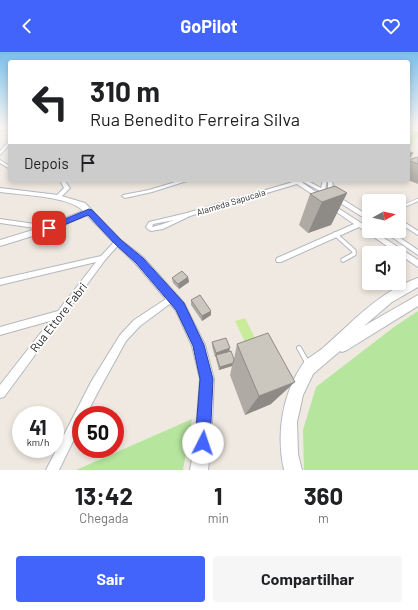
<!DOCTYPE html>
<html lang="pt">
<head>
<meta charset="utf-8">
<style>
  body { margin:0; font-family:Barlow,sans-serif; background:#f6f6f6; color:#202124; height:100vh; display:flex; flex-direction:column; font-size:15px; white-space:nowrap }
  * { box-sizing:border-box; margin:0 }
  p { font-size:13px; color:#757577 }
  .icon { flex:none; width:22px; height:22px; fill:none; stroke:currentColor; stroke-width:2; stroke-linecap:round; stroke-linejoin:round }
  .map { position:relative; height:418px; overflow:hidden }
  .panel { display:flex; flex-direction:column; background:#fff; flex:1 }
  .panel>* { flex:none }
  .hud { position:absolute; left:8px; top:8px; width:402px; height:122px; border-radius:4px; box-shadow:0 2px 6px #0003; background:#fff; color:#202124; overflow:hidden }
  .needle { width:26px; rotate:82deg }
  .controls { position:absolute; left:362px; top:142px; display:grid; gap:8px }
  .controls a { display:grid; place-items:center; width:44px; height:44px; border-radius:4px; background:#fff; box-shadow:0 2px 6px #0003; font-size:20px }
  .speed { position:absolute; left:12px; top:354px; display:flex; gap:8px; font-size:20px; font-weight:700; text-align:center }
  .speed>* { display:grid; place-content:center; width:52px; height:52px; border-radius:50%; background:#fff; box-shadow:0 2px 6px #0003; line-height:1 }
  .speed small { font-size:10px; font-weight:400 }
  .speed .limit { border:6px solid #d22; background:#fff; color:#111 }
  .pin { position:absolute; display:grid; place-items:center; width:34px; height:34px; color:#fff; margin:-17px; border-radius:8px; box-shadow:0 2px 6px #0006 }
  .me { position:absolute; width:44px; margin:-22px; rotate:4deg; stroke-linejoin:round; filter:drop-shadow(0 0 3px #0008) }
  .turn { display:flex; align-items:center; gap:14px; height:84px; padding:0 16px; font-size:18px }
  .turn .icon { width:52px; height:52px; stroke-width:2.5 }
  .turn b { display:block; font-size:28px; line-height:34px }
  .then { display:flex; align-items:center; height:38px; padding:0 16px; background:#0003; gap:8px; font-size:15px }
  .eta { display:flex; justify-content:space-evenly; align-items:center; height:68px; text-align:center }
  .eta b { font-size:24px; font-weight:700; line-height:28px }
  .primary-button { display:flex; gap:8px; margin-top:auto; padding:8px 16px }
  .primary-button a { flex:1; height:46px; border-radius:4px; background:#4264fb; color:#fff; font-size:16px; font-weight:700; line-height:46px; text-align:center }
  .primary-button a+a { background:#f6f6f6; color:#202124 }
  header { display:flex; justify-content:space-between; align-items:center; height:52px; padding:0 16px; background:#4264fb; color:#fff; font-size:18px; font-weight:700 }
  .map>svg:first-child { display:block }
  .green { fill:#b6e59e }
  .pitch { fill:#c9ec9a }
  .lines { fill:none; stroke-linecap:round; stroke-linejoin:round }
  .lane-far4-casing { stroke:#b4b7c1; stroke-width:3 }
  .lane-far3-casing { stroke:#b4b7c1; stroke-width:4 }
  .lane-far2-casing { stroke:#b4b7c1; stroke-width:5.5 }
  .lane-far1-casing { stroke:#b4b7c1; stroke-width:6 }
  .lane-casing { stroke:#b4b7c1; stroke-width:8 }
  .street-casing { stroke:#b4b7c1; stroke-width:2 }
  .secondary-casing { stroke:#b4b7c1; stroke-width:2 }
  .lane-far4 { stroke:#fff; stroke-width:2 }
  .lane-far3 { stroke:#fff; stroke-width:2.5 }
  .lane-far2 { stroke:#fff; stroke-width:3.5 }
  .lane-far1 { stroke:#fff; stroke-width:4 }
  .lane { stroke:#fff; stroke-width:5.5 }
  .street { fill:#fff; fill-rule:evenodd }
  .secondary { fill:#fff; fill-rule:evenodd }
  .wall { fill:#afaba4 }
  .shaded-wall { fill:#8e8b86 }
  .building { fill:#cbc7bf; stroke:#8e8b86 }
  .route { fill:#4264fb; stroke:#2b41a3 }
  .labels { text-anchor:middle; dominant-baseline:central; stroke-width:3.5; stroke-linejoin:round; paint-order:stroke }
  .far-street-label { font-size:9px; fill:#2e2e2e; stroke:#fff }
  .near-street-label { font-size:12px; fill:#2e2e2e; stroke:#fff }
</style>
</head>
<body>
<header><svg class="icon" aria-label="back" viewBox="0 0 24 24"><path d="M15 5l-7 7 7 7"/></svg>GoPilot<svg class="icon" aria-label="heart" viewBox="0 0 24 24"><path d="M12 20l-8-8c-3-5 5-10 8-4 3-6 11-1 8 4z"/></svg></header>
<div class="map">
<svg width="418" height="418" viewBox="0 0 418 418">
  <rect width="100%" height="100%" fill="#efe9e1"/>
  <path class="green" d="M418,259V418H304L303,378L316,335L394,275Z
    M192,367L183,418H76Z"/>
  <path class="pitch" d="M408,74H418V86L414,88L410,97H408Z
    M245,266L255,286L245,290L235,269Z"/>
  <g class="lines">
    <g class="lane-far4-casing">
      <path id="lane-far4" d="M408,78H418"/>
    </g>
    <g class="lane-far3-casing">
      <path id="lane-far3" d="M399,156L418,148"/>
    </g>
    <g class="lane-far2-casing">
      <path id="lane-far2" d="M399,169L418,181
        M335,182L354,199V202L343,208"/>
    </g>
    <g class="lane-far1-casing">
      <path id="lane-far1" d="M299,296L307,310"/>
    </g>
    <g class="lane-casing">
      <path id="lane" d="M307,309L308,311"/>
    </g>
    <g class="street-casing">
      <path id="street" d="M9,89H10V92L0,103V99Z
        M0,108L10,114V117L0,111Z
        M60,128H64L70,136L60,146L58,147L55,145L64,136Z
        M182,128H190L152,140L125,146L122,144L123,143L149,138Z
        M292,128L300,129L323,145L320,147L318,146L297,132L190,164L163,177L151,179L149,178L146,175L149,170L187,161L293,130ZM174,168L160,173L152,175L153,172Z
        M300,128H306L321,136L323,128H327L325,138L328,139V128H332L334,142L369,164V169L329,144L324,142H320V139Z
        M330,151L369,176V179H373L418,208V215L359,175L281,210H277L276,208L277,206L354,172L328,154V152Z
        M0,167L49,174L52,176L49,178L0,171Z
        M383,179H390L418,198V203Z
        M116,188H120L121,190L105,208L4,345L0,346V333L50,269L0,283V275L58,259L96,210L0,233V227L101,204Z
        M172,243L175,244L176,246L175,248L140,274L126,289L99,338L86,363H81V373L59,418H46L91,330L120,283L134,268Z"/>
    </g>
    <g class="secondary-casing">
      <path id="secondary" d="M10,74V76L0,78V76Z
        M0,136L58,143L85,151L121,188L143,205L184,251L205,293L214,327L211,391L208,418H190L195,391L200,327L192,294L176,259L135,211L115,192L87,163L52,178L0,194V188L46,174L83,159C70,144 20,143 0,140Z
        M418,226V235L392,250L364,274L418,243V254L347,298L342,300L340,299L313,322L303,343L297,370L298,402L302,418H284C276,383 282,343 302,313C307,306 317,301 323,296C331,289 338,282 346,275C366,256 391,235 418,226Z"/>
    </g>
    <use href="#lane-far4" class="lane-far4"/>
    <use href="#lane-far3" class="lane-far3"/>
    <use href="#lane-far2" class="lane-far2"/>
    <use href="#lane-far1" class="lane-far1"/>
    <use href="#lane" class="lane"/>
    <use href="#street" class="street"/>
    <use href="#secondary" class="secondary"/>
  </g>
  <path class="wall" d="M408,99L409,108L418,105V132L408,128Z
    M347,141L331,173L308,181L299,173L310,142Z
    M188,225L189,230L179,237L173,231L172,226Z
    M191,248L211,263L202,269L191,253Z
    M212,290L230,299L234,307L237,292L271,352L245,363L230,323L232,314L219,318L216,307V304L215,305L212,294Z"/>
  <path class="shaded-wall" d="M413,101L409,108H408V102Z
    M347,141L331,173L308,181L322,150Z
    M188,225L189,230L179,237L178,232Z
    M211,259V263L202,269V264Z
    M230,296L229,300L215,305L216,301Z
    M233,311L232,314L219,318L220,315Z
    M295,330L271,352L245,363L259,344Z"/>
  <path class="building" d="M408,99L413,101L408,102Z
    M418,105V112L408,108Z
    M335,134L347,141L322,150L310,142Z
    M182,219L188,225L178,232L172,226Z
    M200,243L211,259L202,264L191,248Z
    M268,281L295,330L259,344L237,292Z
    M226,286L230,296L216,301L212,290Z
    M231,299L234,307L233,311L220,315L216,303Z"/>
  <linearGradient id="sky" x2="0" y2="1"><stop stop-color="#7abfeb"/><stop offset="0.56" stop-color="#f8f5f2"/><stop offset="1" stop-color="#f8f5f2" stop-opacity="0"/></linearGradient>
  <rect width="418" height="132" fill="url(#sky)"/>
  <path class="route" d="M89,157L92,158L121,188L143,206L184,251L204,293L213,327L210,391L208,396L203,398L197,396L195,391L200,327L193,294L176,258L136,211L115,192L88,163L52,178L49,179L45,176L46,175Z"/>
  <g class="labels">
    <g class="far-street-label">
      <text transform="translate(231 150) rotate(-17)">Alameda Sapucaia</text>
    </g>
    <g class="near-street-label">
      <text transform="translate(58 265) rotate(-52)">Rua Ettore Fabri</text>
    </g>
  </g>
</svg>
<div class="controls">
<a><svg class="needle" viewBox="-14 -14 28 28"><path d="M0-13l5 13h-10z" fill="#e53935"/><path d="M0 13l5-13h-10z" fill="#757577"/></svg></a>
<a><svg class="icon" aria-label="sound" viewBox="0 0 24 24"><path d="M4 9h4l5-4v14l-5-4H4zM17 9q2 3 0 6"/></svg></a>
</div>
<div class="speed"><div>41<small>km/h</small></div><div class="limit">50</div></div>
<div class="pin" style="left:49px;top:176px;background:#d93025"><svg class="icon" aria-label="arrive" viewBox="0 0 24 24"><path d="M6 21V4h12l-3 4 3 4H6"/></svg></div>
<svg class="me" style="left:203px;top:391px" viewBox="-20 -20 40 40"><circle r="19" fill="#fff"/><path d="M0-13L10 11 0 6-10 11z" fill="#4264fb"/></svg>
<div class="hud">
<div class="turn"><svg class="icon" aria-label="left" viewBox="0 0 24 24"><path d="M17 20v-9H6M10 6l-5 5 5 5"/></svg><div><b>310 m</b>Rua Benedito Ferreira Silva</div></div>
<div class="then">Depois<svg class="icon" aria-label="arrive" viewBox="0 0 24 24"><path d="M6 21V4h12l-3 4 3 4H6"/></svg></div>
</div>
</div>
<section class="panel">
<div class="eta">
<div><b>13:42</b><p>Chegada</p></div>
<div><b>1</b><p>min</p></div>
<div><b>360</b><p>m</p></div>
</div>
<div class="primary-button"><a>Sair</a><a>Compartilhar</a></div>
</section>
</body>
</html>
